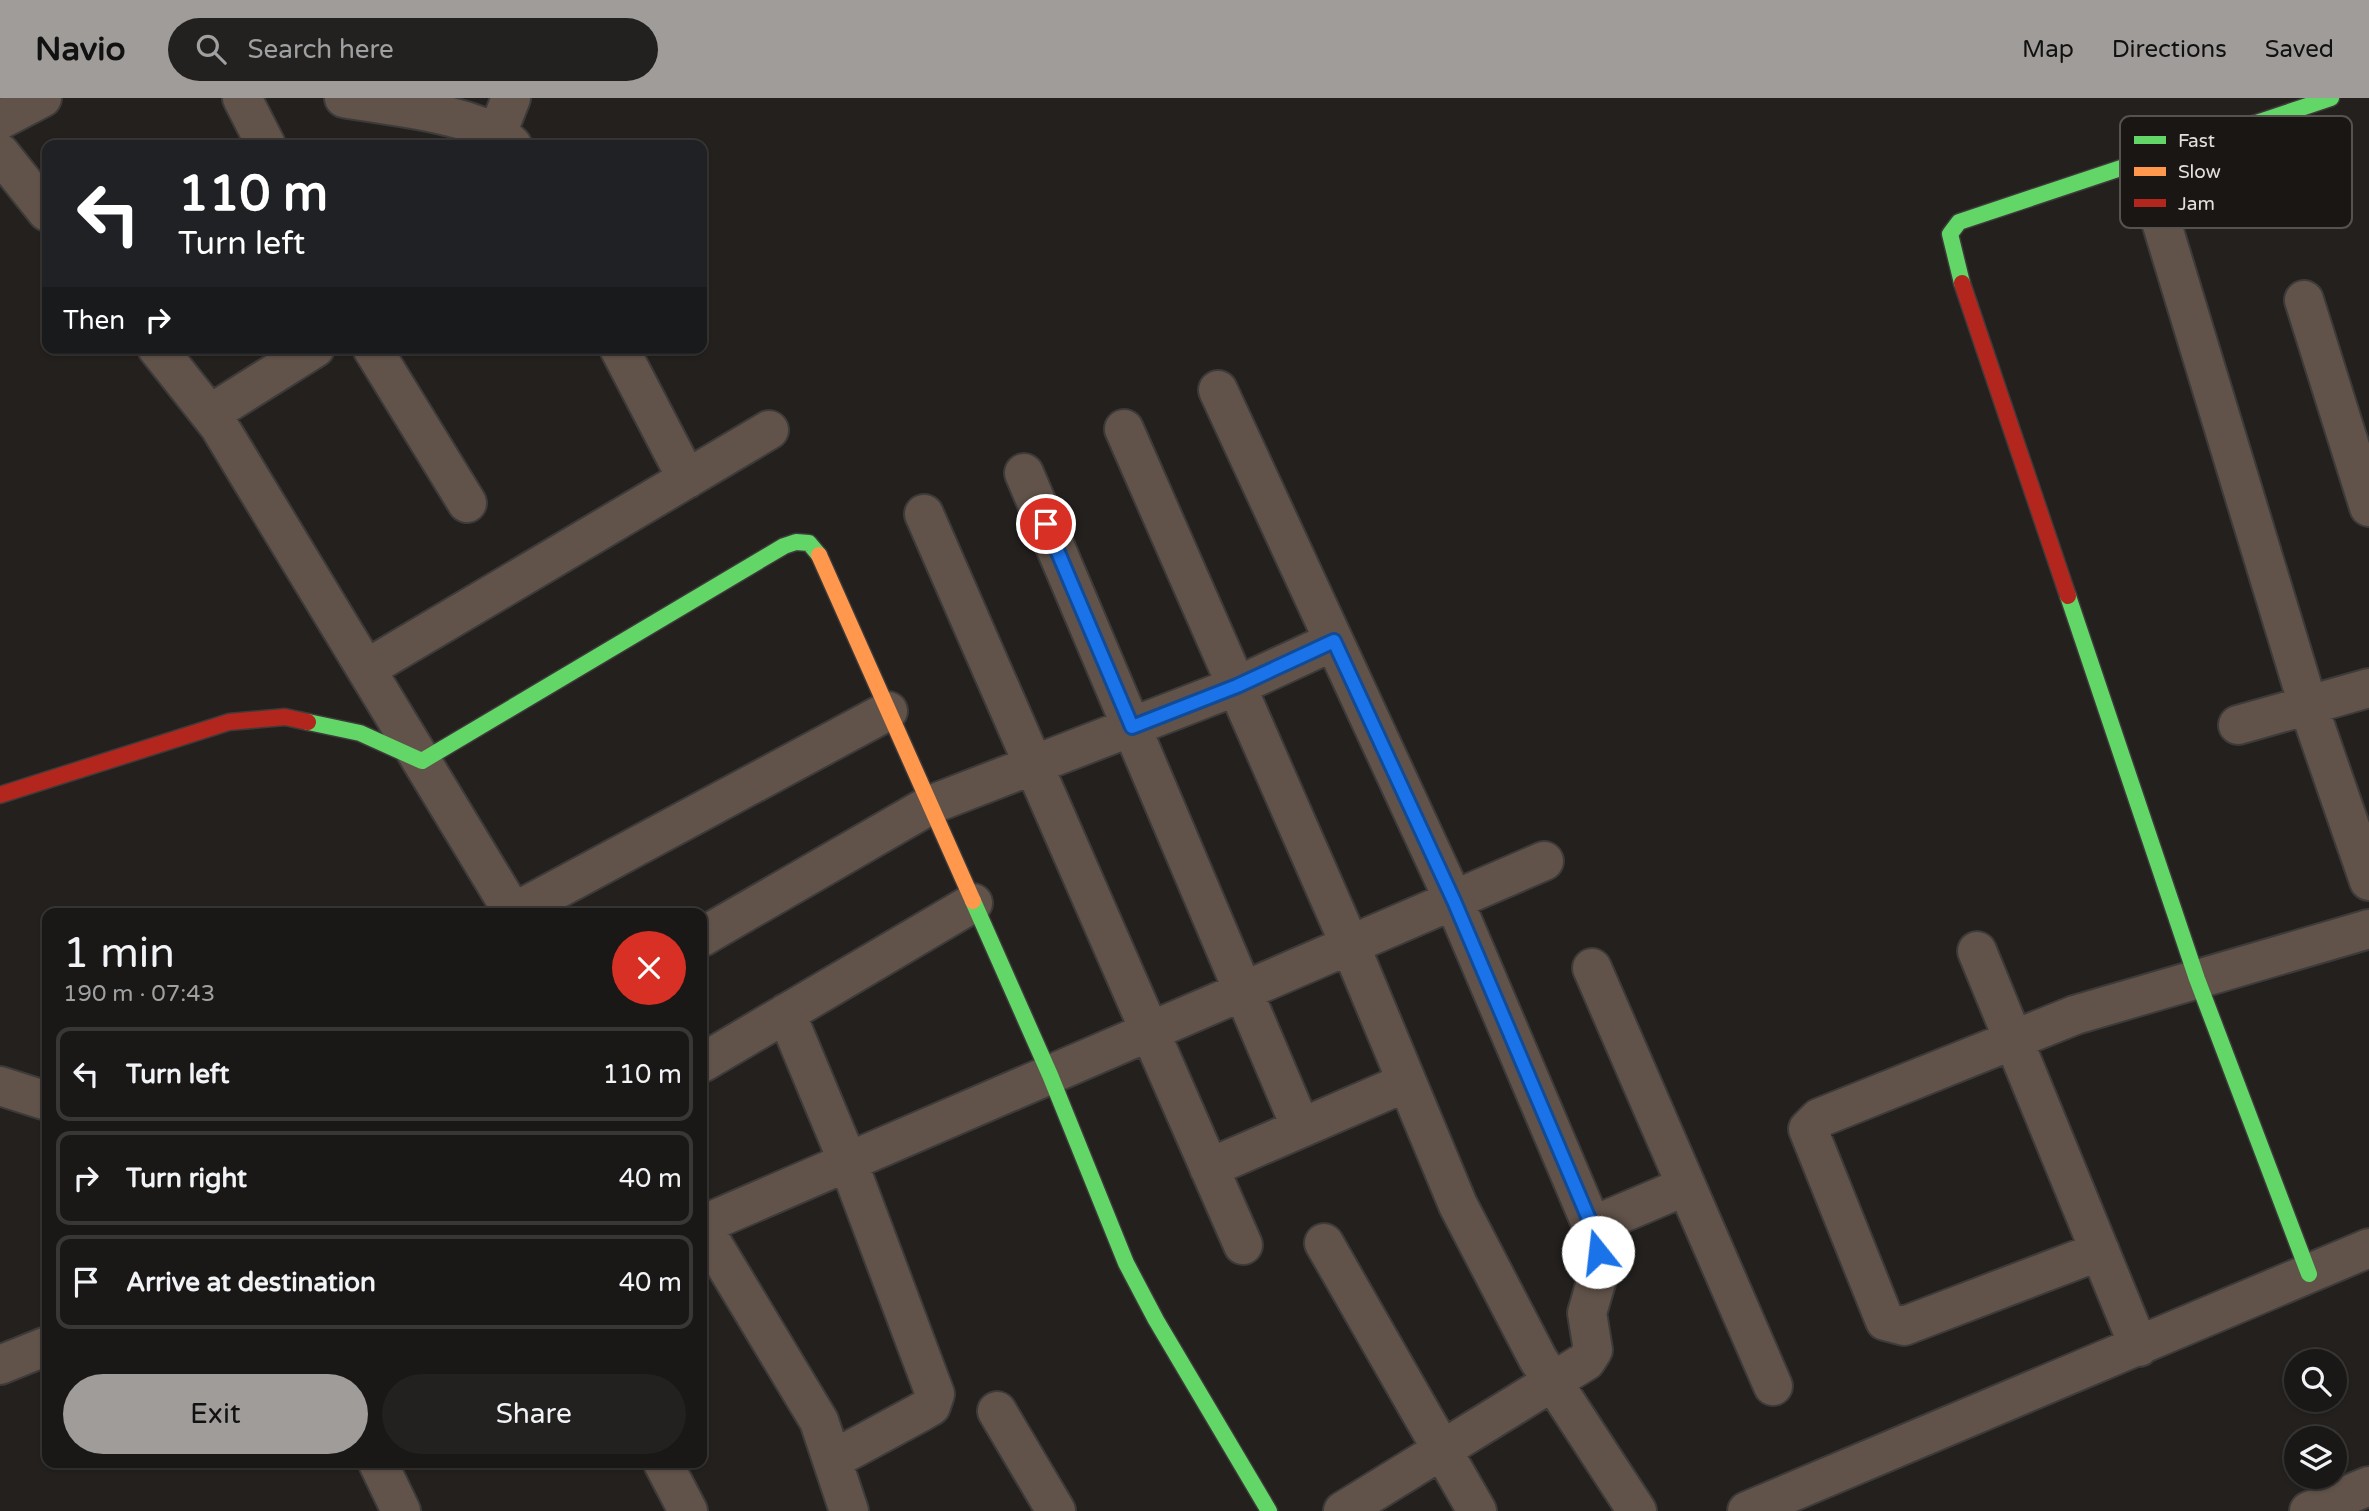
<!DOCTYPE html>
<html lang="en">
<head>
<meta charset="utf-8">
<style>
  body { margin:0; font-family:"Varela Round",sans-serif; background:#23211f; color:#f1f3f6; height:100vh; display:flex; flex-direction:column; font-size:26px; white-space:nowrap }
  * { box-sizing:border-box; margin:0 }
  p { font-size:23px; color:#9fa0a1 }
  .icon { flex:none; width:38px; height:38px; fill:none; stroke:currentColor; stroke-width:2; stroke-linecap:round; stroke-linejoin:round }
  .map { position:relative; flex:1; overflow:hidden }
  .drawer { position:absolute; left:42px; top:810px; width:665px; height:560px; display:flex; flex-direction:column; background:#1a1816; border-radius:14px; box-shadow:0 2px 5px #0004,0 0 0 2px #383735 }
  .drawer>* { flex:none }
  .guide { position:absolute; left:42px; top:42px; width:665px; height:214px; border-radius:14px; box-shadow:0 2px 5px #0004,0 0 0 2px #383735; background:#202124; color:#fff; overflow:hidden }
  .tools { position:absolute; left:2284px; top:1251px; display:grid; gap:14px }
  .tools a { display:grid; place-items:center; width:63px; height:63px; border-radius:50%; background:#1a1816; box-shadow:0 2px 5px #0004,0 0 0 2px #383735; font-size:35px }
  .pin { position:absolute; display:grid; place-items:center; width:60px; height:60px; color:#fff; margin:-30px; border:4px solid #fff; border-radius:50%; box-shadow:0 2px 7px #0007 }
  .me { position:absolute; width:77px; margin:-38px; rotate:344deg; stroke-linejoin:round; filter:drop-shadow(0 0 5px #0008) }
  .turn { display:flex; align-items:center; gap:24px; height:147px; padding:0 21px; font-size:32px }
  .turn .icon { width:91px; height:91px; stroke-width:2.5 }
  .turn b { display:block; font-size:49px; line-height:60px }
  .then { display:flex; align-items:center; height:66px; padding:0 21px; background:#0003; gap:14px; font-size:26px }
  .round { display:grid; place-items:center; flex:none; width:74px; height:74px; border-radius:37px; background:#23211f }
  .headline { display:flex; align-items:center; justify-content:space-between; height:119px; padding:0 21px }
  h1 { font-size:42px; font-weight:600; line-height:52px }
  .action { display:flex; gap:14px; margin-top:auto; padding:14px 21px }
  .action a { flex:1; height:80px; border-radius:42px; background:#9f9c9a; color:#111; font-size:28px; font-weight:600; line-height:80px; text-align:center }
  .action a+a { background:#23211f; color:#f1f3f6 }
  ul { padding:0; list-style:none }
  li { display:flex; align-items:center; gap:21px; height:94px; margin:0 14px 10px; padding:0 7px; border:4px solid #383735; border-radius:14px }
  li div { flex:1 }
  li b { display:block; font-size:26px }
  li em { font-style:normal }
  header { display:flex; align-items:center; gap:42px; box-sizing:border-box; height:98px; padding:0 35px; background:#9f9c9a; color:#111 }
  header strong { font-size:33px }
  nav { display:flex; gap:38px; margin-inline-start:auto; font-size:24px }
  .search { width:490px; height:63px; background:#23211f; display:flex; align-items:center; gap:18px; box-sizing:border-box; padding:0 24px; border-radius:38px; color:#9fa0a1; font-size:26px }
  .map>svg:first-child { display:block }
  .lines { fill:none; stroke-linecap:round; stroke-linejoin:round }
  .street-casing { stroke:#3d3b3a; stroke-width:42 }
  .fast-casing { stroke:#3d3b3a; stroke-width:19 }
  .slow-casing { stroke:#3d3b3a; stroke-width:19 }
  .jam-casing { stroke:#3d3b3a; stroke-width:19 }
  .street { stroke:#61534a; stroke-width:38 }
  .fast { stroke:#63d668; stroke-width:16 }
  .slow { stroke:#ff974d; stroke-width:16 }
  .jam { stroke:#b3261e; stroke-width:16 }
  .route-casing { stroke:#114b97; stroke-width:18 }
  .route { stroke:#1a73e8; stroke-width:12 }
  .key { fill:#1a1614; stroke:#565250; stroke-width:2 }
  .key-label { font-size:19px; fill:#e2dfdd }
</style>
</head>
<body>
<header>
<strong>Navio</strong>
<div class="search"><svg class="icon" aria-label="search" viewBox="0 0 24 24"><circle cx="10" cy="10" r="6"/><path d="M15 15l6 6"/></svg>Search here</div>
<nav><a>Map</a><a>Directions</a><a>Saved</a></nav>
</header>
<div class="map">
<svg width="2369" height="1413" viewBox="0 0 2369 1413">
  <rect width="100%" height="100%" fill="#23201e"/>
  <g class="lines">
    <g class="street-casing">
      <path id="street" d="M242,0L266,47
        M344,0C388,8 482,16 512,47
        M0,22L42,0
        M498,33L511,0
        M0,55L47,114
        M2143,64L2308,607L2369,783
        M2304,202L2369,409
        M157,250L219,328L514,816
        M372,250L467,405
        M619,250L687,381
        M1218,292L1454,803L1597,1140L1599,1174L1587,1215L1593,1252L1586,1263L1343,1413
        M210,316L315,250
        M1124,331L1350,847L1458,1107L1538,1261L1637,1413
        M1024,375L1301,1030
        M924,416L1243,1147
        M366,571L769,332
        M2238,627L2369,590
        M511,816L888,613
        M702,839L930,707L1237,588L1334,543
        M1977,853L2139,1249
        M1592,870L1773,1288
        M786,915L848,1064L935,1296L931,1308L919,1315L832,1362
        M702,965L973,805
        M0,988L47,1003
        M1209,1070L1407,984
        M702,1127L1544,763
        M702,1128L819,1323L849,1413
        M1592,1128L1686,1088
        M1324,1145L1477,1413
        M2100,1153L1904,1228L1885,1223L1808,1031L1819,1020L2075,917L2369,831
        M0,1267L47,1248
        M997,1313L1056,1413
        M378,1365L401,1413
        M663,1365L688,1413
        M1747,1413L2369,1150
        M2309,1413L2369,1388"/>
    </g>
    <g class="fast-casing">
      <path id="fast" d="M1962,185L1950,136L1959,124L2331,0
        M2068,498L2197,881L2309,1176
        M308,624L360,635L422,663L784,448L796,444L809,445L819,457
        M973,803L1050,977L1126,1165L1156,1222L1269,1413"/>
    </g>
    <g class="slow-casing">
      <path id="slow" d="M819,457L973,803"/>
    </g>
    <g class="jam-casing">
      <path id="jam" d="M1962,185L2068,498
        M0,697L229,624L285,619L308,624"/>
    </g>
    <use href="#street" class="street"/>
    <use href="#fast" class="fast"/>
    <use href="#slow" class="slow"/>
    <use href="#jam" class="jam"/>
  </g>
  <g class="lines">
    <g class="route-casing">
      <path id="route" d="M1046,426L1132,629L1237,588L1334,543L1454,803L1597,1140L1598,1154"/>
    </g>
    <use href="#route" class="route"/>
  </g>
  <rect x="2120" y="18" width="232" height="112" rx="10" class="key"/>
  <rect x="2134" y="38" width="32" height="8" fill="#63d668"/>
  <rect x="2134" y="69" width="32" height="9" fill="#ff974d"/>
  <rect x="2134" y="101" width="32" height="8" fill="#b3261e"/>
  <g class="key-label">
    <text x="2178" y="49">Fast</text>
    <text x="2178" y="80">Slow</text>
    <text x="2178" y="112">Jam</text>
  </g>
</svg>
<div class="tools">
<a><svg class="icon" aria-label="search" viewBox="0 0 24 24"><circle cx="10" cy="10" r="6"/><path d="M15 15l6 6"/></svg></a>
<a><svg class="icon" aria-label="layers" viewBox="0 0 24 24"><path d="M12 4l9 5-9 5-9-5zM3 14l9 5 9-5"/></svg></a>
</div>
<div class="pin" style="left:1046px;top:426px;background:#d93025"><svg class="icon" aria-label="arrive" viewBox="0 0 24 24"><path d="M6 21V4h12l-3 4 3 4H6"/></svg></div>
<svg class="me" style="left:1598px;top:1154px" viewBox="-20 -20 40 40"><circle r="19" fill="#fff"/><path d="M0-13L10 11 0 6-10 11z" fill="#1a73e8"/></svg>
<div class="guide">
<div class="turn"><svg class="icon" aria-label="left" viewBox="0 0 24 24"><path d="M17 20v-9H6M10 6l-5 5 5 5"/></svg><div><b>110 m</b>Turn left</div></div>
<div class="then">Then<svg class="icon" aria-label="right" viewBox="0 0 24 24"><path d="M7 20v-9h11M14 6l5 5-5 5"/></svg></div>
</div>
<section class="drawer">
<div class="headline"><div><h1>1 min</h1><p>190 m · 07:43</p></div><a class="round" style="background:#d93025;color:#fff"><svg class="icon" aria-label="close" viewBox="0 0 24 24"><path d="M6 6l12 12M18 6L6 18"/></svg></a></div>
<ul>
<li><svg class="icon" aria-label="left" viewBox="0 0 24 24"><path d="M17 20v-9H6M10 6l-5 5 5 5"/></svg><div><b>Turn left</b></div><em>110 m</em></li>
<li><svg class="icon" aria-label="right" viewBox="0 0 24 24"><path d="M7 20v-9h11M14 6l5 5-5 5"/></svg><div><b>Turn right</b></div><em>40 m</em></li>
<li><svg class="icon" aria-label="arrive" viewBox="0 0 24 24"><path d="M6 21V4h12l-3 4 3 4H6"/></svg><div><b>Arrive at destination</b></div><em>40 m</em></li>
</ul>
<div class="action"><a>Exit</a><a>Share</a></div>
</section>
</div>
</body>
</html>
